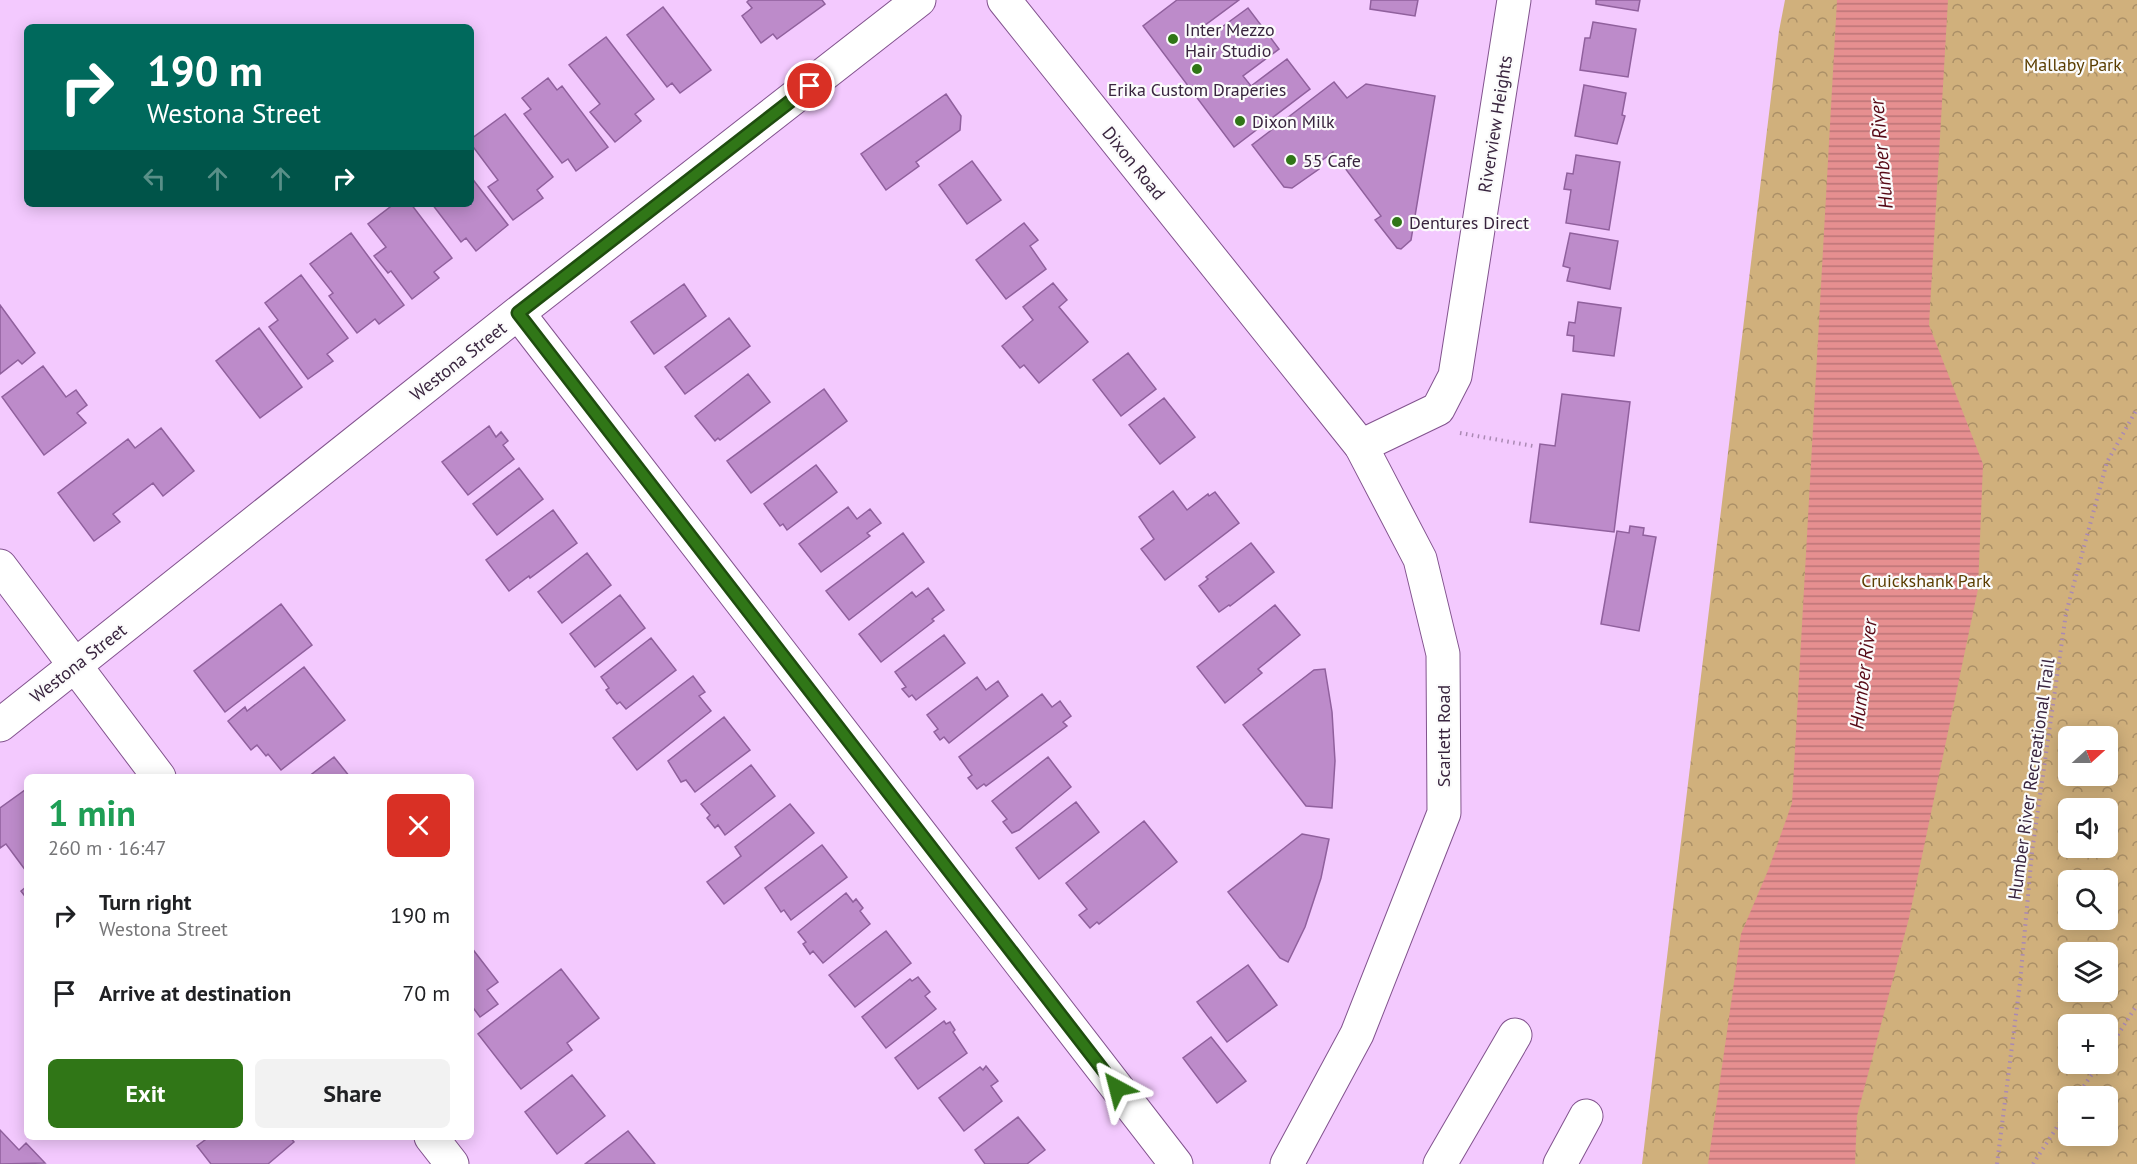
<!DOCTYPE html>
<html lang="en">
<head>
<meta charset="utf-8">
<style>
  body { margin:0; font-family:"PT Sans",sans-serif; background:#f2f2f2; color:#202124; height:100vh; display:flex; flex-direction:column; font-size:22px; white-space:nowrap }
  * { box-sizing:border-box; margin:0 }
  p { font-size:20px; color:#757577 }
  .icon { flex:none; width:33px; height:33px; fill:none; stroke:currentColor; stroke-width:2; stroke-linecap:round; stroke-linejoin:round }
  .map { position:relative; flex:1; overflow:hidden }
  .sheet { position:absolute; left:24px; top:774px; width:450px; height:366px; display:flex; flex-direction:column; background:#fff; border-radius:9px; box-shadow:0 3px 15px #0003 }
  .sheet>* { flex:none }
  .top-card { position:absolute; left:24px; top:24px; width:450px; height:183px; border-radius:9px; box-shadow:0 3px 15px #0003; background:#00695c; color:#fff; overflow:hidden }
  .needle { width:39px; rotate:69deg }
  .controls { position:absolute; left:2058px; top:726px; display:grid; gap:12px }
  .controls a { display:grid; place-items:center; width:60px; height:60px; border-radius:9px; background:#fff; box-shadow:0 3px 15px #0003; font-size:30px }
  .pin { position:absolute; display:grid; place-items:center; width:51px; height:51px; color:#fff; margin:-26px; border:3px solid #fff; border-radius:50%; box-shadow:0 2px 6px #0007 }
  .me { position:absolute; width:66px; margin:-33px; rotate:322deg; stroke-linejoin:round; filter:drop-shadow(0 0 4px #0008) }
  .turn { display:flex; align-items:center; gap:21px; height:126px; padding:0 24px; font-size:27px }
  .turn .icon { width:78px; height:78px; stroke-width:2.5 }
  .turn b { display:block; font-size:42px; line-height:51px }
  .lanes { display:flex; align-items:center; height:57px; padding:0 24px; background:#0003; justify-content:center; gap:30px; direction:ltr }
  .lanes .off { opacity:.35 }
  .round { display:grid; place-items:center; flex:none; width:63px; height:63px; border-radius:9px; background:#f2f2f2 }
  .headline { display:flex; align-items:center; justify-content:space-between; height:102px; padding:0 24px }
  h1 { font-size:36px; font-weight:600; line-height:45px; color:#1e9e55 }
  .primary-button { display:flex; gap:12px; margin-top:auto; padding:12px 24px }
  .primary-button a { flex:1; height:69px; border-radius:9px; background:#307617; color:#fff; font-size:24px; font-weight:600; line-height:69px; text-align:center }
  .primary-button a+a { background:#f2f2f2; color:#202124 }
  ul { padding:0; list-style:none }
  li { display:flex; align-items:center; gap:18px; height:78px; padding:0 24px }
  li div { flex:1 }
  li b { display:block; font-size:22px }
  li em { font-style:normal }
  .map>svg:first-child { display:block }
  .park { fill:url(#park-crowns); fill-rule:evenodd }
  .water { fill:url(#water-rules) }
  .building { fill:#bd8bca; stroke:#90609d; stroke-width:1.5 }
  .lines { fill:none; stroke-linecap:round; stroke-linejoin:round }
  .minor-casing { stroke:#82538e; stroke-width:35 }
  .major-casing { stroke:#82538e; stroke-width:35 }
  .path { stroke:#aa89b3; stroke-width:4; stroke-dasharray:1.5 4.5; stroke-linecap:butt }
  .minor { stroke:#fff; stroke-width:33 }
  .major { stroke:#fff; stroke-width:33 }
  .route-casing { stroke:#1f4d0f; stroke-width:15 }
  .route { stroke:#307617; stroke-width:10 }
  .poi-dot { fill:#307617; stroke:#fbfbfb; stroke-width:2 }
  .labels { text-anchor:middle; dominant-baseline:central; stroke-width:4.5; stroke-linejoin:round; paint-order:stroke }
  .poi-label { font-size:18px; fill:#38243e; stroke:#fbfbfb; text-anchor:start }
  .park-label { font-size:18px; fill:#5a3d00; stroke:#fbfbfb }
  .street-label { font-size:18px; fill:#38243e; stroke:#fbfbfb }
  .water-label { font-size:20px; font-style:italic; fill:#560815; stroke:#fbfbfb }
</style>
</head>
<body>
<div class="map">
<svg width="2137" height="1164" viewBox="0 0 2137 1164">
  <defs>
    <pattern id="park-crowns" width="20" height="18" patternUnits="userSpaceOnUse" patternTransform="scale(1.5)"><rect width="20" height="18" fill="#d0b07c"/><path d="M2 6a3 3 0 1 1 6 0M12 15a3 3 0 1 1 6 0" fill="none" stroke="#aa8f67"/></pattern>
    <pattern id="water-rules" width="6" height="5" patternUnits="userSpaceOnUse" patternTransform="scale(1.5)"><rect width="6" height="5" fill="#e68f90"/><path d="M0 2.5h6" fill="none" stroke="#bb7577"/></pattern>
  </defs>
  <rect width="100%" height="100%" fill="#f3c9fe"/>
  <path class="park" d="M1785,0H2137V1164H1642L1779,31ZM2068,736H2108V776H2068ZM2068,808H2108V848H2068ZM2068,880H2108V920H2068ZM2068,952H2108V992H2068ZM2068,1024H2108V1064H2068ZM2068,1096H2108V1136H2068Z"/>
  <path class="water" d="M1837,0H1948L1929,325L1983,464L1978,589L1909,918L1857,1116L1855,1164H1708L1741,934L1769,868L1792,803Z"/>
  <path class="building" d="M749,0H822L825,4L777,39L773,34L761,43L742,16L752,8L747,2Z
    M1177,0H1239L1204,26L1211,35L1248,8L1279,49L1243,76L1251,86L1287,59L1310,89L1234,147L1143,26Z
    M1371,0H1418L1415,16L1370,9Z
    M1596,0H1640L1638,11L1596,4Z
    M663,7L711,70L680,93L672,83L667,87L627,35Z
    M1593,22L1636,29L1628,77L1580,70L1585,38H1590Z
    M606,37L654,99L635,114L641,121L615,142L590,112L600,104L569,65Z
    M548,78L557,90L562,86L608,147L576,171L568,159L562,163L524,114L531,109L522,98Z
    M1334,82L1347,98L1366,84L1435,96L1411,240L1401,249L1397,248L1375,220L1381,216L1333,152L1316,165L1319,169L1292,188L1284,187L1252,145Z
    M1584,85L1626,93L1622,115L1625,116L1617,144L1575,136Z
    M946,94L961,116L960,130L916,162L919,166L886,190L861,154Z
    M505,114L553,177L537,190L543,198L513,220L488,187L498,180L471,144V139Z
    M1576,155L1620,162L1609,230L1566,223L1571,190L1564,189L1567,173L1573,174Z
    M972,161L1001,200L967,224L939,185Z
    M471,177L508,225L476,251L466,238L461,242L432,204H471Z
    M394,204H411L452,258L434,272L439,278L412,299L391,271L388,273L374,256L386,247L368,224Z
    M1024,223L1038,240L1030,246L1046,269L1006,299L976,260Z
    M351,233L404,305L379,324L375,319L357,333L329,296L333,293L310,264Z
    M1570,233L1618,241L1610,289L1567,281L1570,268L1563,266Z
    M301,275L348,338L327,354L333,361L308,379L269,327L278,320L265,303Z
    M1053,283L1067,300L1059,307L1088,342L1039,383L1024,365L1020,368L1002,346L1033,320L1023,307Z
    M684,284L706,316L654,354L631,322Z
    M1578,302L1621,308L1614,356L1573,351L1574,336L1567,335L1569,322L1575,323Z
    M0,305L35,353L22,364L18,360L0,374Z
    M729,318L750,346L685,394L665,367Z
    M259,328L302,387L260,418L216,361Z
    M1128,353L1156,389L1121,416L1093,380Z
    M43,366L66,397L76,390L87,405L77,413L86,423L44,455L2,397Z
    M748,374L770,402L720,440L718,438L715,441L695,416Z
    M824,389L847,421L751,493L727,461Z
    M1562,394L1630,402L1614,532L1530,522L1540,444L1555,446Z
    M1164,398L1195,437L1160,464L1129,425Z
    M489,426L496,437L501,432L508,441L503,445L514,459L468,495L442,462Z
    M161,428L194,471L163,496L153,483L113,514L120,522L94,541L58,493L128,439L135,448Z
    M816,465L837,492L787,530L783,524L780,526L764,504Z
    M519,468L543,499L497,535L473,504Z
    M1173,491L1187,510L1208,494L1209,496L1215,492L1239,523L1165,580L1141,549L1154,539L1139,517Z
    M848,507L857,519L870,509L881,523L867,533L870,536L821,572L799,544Z
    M553,510L577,543L530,578L529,576L509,591L486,560Z
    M1630,526L1644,528L1643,535L1656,537L1639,631L1601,624L1617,531L1629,533Z
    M903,533L924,562L849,620L826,591Z
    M1251,543L1274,572L1230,606L1229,605L1219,612L1199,586L1208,579L1206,577Z
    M587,553L611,585L562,623L538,592Z
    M928,588L944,610L932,619L934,621L881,662L859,634L912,592L916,597Z
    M620,595L645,628L595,667L570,634Z
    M281,604L312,645L225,712L194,671Z
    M1275,605L1300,635L1258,669L1262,673L1225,703L1197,667Z
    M944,635L965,663L916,700L912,695L909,697L902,689L906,687L895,672Z
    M651,638L676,670L626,709L620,702L617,704L612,698L606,690L609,688L601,677Z
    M304,667L345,720L281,770L268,754L266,756L257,745L251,750L228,721L245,707L247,711Z
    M1325,669L1332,712L1335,761L1332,808L1306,806L1243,725L1314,670Z
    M693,676L705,692L699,696L711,711L637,770L613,738Z
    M977,677L986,690L998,681L1008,696L949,743L944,737L940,740L934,732L938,729L927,715Z
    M1042,694L1052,707L1060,701L1071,716L1063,722L1067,726L986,786L984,784L977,789L968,778L972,775L959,757Z
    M724,717L750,750L695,792L686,780L681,782L668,761Z
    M334,757L350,777H308Z
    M1048,757L1071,787L1019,830L1012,833L1003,822L1007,819L992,801Z
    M751,765L775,796L725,835L718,825L715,828L707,818L710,815L701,804Z
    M25,790L27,792L26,871L6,844L0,848V808Z
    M1076,802L1099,832L1039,879L1016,848Z
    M790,804L814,833L724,904L707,882L741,856L735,847Z
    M1144,821L1177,862L1099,924L1097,922L1090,928L1079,915L1087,909L1066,883Z
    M1302,834L1329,839L1321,878L1305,927L1288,962L1280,958L1228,892Z
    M822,845L847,877L791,920L784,910L781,912L765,888Z
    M27,886V899L21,891Z
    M846,893L853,902L856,899L863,908L860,911L870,924L823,963L813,951L810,954L803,944L806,942L798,932Z
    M886,931L911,963L855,1007L829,975Z
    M471,947L498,982L487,990L498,1004L480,1017L471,1005Z
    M1248,965L1277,1005L1227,1042L1197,1002Z
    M561,969L599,1018L567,1043L572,1050L521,1089L478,1034Z
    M918,977L930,992L925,996L936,1009L886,1048L862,1017L910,979L912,981Z
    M944,1021L946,1024L950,1022L955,1030L953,1032L967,1053L918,1089L895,1058Z
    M1211,1037L1246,1081L1217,1103L1183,1058Z
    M986,1066L998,1081L991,1086L1002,1101L964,1131L939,1098L980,1067L983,1070Z
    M572,1075L605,1116L557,1154L525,1112Z
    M1018,1117L1045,1150L1027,1164H985L975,1150Z
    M0,1130L19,1150L26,1143L45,1163L0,1164Z
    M628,1131L655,1164H585Z
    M209,1137H290L294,1142L268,1164H211L197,1146Z"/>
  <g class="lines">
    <g class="minor-casing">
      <path id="minor" d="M518,313L1176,1164
        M1361,446L1438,409L1455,376L1514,0
        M0,566L159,777
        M0,725L518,313L919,0
        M431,1137L452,1164
        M1440,1164L1515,1035
        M1560,1164L1586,1116"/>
    </g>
    <g class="major-casing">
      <path id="major" d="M1004,0L1361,446L1420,559L1443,654L1444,813L1357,1034L1287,1164"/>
    </g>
    <path class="path" d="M1460,433L1533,446
      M2108,1050L2137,1005
      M2077,1096L2099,1064
      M1997,1164L2020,983L2032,852L2066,613L2107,462L2137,409
      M2033,1164L2068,1110"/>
    <use href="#minor" class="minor"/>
    <use href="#major" class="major"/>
  </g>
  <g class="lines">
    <g class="route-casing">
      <path id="route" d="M810,86L518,313L1117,1088"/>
    </g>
    <use href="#route" class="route"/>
  </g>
  <g class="poi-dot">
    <circle cx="1173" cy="39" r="6"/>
    <circle cx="1197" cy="69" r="6"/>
    <circle cx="1240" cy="121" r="6"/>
    <circle cx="1291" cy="160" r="6"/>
    <circle cx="1397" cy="222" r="6"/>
  </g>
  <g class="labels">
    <g class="poi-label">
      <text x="1185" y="29">Inter Mezzo<tspan x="1185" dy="21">Hair Studio</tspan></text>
      <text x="1197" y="89" text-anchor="middle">Erika Custom Draperies</text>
      <text x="1252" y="121">Dixon Milk</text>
      <text x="1303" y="160">55 Cafe</text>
      <text x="1409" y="222">Dentures Direct</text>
    </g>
    <g class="park-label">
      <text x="2073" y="64">Mallaby Park</text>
      <text x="1926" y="580">Cruickshank Park</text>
    </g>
    <g class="street-label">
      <text transform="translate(1495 124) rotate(-81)">Riverview Heights</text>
      <text transform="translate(1134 163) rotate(51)">Dixon Road</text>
      <text transform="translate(458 361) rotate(-38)">Westona Street</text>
      <text transform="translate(78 663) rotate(-38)">Westona Street</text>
      <text transform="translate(1443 736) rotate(-90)">Scarlett Road</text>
      <text transform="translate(2031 779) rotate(-82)">Humber River Recreational Trail</text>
    </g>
    <g class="water-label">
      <text transform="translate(1881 154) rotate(-95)">Humber River</text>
      <text transform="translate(1863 674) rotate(-83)">Humber River</text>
    </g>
  </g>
</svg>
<div class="controls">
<a><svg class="needle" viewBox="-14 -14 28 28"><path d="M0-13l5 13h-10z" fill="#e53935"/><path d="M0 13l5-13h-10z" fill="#757577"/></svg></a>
<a><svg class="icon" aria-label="sound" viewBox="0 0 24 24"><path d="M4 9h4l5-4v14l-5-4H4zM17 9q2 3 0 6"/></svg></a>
<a><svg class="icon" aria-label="search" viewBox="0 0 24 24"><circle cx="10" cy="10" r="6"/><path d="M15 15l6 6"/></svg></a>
<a><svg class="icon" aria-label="layers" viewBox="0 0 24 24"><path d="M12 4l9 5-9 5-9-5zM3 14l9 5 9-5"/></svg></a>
<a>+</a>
<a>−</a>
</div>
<div class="pin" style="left:810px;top:86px;background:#d93025"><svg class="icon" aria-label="arrive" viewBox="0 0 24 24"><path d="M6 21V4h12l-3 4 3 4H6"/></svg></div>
<svg class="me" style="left:1117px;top:1088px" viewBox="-20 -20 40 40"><path d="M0-17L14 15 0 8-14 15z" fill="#307617" stroke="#fff" stroke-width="4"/></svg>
<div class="top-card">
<div class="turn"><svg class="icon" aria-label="right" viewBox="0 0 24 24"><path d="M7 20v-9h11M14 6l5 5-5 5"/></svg><div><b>190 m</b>Westona Street</div></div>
<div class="lanes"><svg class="icon off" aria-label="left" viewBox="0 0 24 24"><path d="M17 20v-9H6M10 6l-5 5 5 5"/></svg><svg class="icon off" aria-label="ahead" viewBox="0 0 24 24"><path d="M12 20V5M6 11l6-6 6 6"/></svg><svg class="icon off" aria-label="ahead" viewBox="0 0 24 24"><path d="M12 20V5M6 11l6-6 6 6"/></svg><svg class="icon" aria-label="right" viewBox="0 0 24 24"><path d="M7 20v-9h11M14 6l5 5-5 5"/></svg></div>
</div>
<section class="sheet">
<div class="headline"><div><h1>1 min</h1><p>260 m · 16:47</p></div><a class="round" style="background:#d93025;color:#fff"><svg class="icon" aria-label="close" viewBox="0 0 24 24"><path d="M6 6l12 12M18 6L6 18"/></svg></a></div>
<ul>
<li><svg class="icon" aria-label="right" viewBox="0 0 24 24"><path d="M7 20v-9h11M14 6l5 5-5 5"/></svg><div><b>Turn right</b><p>Westona Street</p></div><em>190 m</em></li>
<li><svg class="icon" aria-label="arrive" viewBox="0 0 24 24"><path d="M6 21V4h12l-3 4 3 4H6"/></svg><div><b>Arrive at destination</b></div><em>70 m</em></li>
</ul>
<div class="primary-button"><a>Exit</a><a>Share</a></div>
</section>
</div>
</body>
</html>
